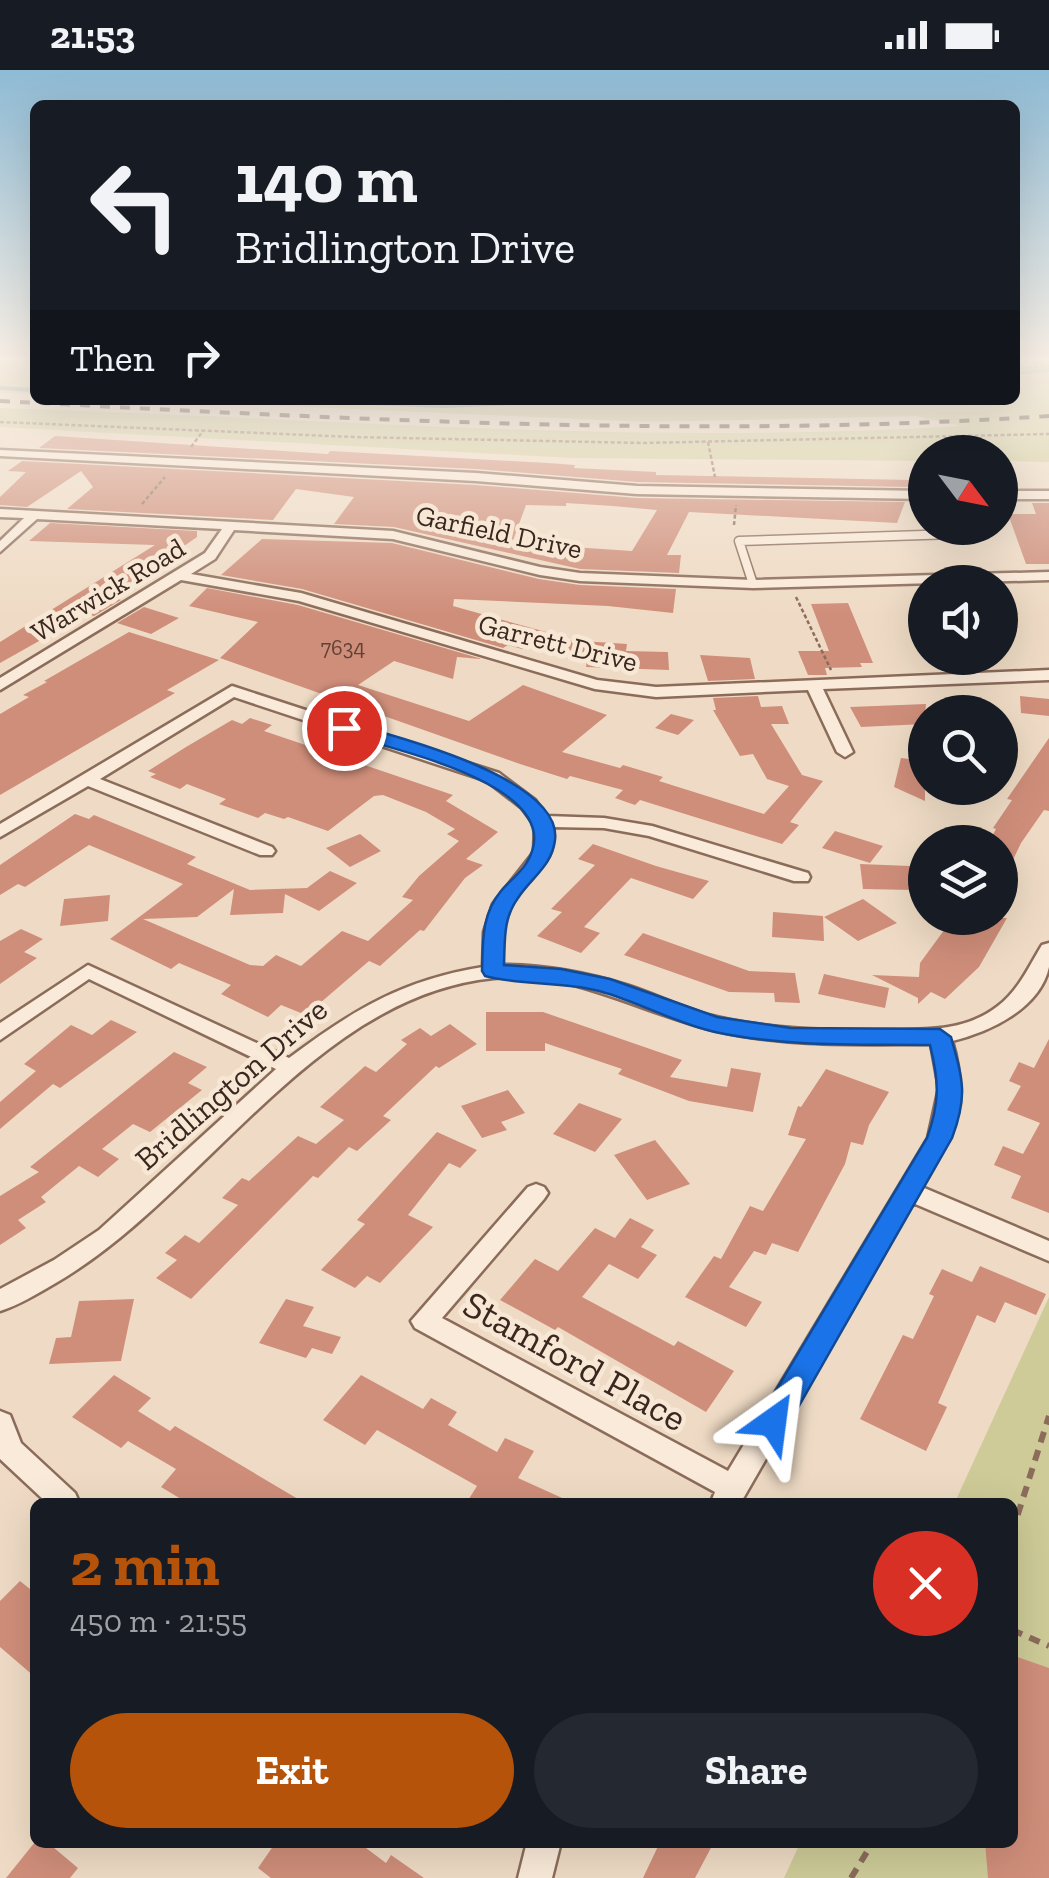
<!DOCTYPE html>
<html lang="en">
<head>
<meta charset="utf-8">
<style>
  body { margin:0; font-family:"Zilla Slab",serif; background:#242831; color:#f1f3f6; height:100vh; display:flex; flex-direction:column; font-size:38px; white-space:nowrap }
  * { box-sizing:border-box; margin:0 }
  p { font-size:32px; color:#9ea1a6 }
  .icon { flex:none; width:55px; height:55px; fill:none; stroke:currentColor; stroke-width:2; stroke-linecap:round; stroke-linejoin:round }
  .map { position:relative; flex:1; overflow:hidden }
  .side { position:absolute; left:30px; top:1428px; width:988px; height:350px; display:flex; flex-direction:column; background:#171b24; border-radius:15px; box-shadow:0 10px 40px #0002 }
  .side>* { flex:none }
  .hud { position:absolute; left:30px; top:30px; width:990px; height:305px; border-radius:15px; box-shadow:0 10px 40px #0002; background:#171b24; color:#f1f3f6; overflow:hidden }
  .needle { width:65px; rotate:122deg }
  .buttons { position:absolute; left:908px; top:365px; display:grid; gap:20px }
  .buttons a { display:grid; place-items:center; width:110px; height:110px; border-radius:50%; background:#171b24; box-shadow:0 10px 40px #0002; font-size:50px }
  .pin { position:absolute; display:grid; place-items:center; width:85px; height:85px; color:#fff; margin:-42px; border:5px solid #fff; border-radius:50%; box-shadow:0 2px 10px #0007 }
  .me { position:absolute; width:110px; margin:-55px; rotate:31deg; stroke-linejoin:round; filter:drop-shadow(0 0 8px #0008) }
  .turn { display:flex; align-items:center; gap:35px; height:210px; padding:0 40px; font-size:45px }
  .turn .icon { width:130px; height:130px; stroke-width:2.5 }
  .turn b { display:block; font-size:70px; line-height:85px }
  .then { display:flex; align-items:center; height:95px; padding:0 40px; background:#0003; gap:20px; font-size:38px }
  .round { display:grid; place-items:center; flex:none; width:105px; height:105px; border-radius:52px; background:#242831 }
  .headline { display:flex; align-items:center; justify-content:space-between; height:170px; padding:0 40px }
  h1 { font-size:60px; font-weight:700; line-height:75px; color:#b45309 }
  .button { display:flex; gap:20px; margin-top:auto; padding:20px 40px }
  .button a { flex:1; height:115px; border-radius:60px; background:#b45309; color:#fff; font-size:40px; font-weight:700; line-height:115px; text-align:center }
  .button a+a { background:#242831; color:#f1f3f6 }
  .status { display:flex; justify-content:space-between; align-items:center; height:70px; padding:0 50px; background:#171b24; direction:ltr }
  .status svg { height:28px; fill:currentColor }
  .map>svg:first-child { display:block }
  .green { fill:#cecb98 }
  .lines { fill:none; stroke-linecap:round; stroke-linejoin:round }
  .stream { stroke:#6d9282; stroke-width:4 }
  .building { fill:#cf8e7a; fill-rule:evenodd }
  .lane-casing { stroke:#8b6c5a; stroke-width:11 }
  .street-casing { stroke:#8b6c5a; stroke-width:5 }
  .path-far1 { stroke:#8b6c5a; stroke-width:2.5; stroke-dasharray:4 2.5; stroke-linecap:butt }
  .path { stroke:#8b6c5a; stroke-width:6; stroke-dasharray:11 8; stroke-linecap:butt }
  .lane { stroke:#faead9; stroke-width:8 }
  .street { fill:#faead9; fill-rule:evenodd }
  .rail { stroke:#3b271f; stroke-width:4; stroke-dasharray:10 10; stroke-linecap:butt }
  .route { fill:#1a73e8; stroke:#114b97; stroke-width:2.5 }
  .labels { text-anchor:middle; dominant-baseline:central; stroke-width:9; stroke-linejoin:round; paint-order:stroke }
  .far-number-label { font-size:22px; fill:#604136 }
  .far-street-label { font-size:28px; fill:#3b271f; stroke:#f7e7d5 }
  .street-label { font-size:32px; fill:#3b271f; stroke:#f7e7d5 }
  .near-street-label { font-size:38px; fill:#3b271f; stroke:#f7e7d5 }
</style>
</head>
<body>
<div class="status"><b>21:53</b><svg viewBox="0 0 49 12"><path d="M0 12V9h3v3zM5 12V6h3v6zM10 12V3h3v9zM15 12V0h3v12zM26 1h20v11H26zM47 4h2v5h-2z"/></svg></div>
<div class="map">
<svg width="1049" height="1808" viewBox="0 0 1049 1808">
  <rect width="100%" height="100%" fill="#efdbc5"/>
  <path class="green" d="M0,291H35V324L0,323Z
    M1015,291H1049V392L1000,391V382H925V391L571,388L0,357V338C321,348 640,376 961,356L916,346L646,352L153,330H1015Z
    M1049,1227V1808H784L800,1773L1012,1772V1432H955Z"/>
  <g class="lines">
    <path class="stream" d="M1015,303L1049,300
      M0,318L35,320
      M295,330L444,336L584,330"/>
  </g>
  <path class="building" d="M55,366L328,384L330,381L548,393L575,395L574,398L656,402V405L912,410L910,417L637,412L476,399L39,378Z
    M22,391L476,415L637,428L905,432L897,453L689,442L667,485H681L679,503L580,499L394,457L334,454L354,427L296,419L273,450L67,439L93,417L81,401L27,437L0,435V427L26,402L8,401ZM566,433L613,436L657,440L632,481L512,473L526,435L566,436Z
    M1032,433H1049V494H1026L1008,444H1036Z
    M50,453L197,461V467L125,517L132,518L116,528L121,530L94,546L87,544L0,593V572L155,475L29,471Z
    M262,469L392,473L539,509L580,515L676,519L673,543L608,536L454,529L453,536L546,562L537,568L627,574L626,581L668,582L669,600L586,597L587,591L534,576L535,569L522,579L508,575L503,578L302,519L221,505Z
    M207,518L298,535L482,589L457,587L453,609L394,591L358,615L469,651L523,615L607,645L562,682L620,698L623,695L663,707L659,711L764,744L789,716L767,709L753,684L740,686L713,640H716L713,628L758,626L761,637L782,636L789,654H771L802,705L823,711L790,752L799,755L782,774L640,730L635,735L615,728L623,720L570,706L567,709L520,694L220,588L258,552L189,536Z
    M848,533L873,593H860L862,597L825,598L827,605H808L798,581H829L811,534Z
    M144,537L179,548L151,564L117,553Z
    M129,562L219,590L167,620L175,623L0,725V644L29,627L23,625L47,612L44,611Z
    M700,585L750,588L755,609L708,611Z
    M1020,626L1049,629V646L1021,643Z
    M926,634L924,654L861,657L850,637Z
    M671,644L694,650L678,665L655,658Z
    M250,648L272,655L264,661L453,725L446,731L498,762L466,789L483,795L465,808L424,861L420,860L380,896L369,891L306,945L281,935L268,947L221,924L231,915L179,893L171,899L110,869L183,814L89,775L25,817L18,814L0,825V795L75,744L89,749L94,745L196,787L187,794L250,820L307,818L330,801L357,813L319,841L285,824L283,843L230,845L234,819L197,847L143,849L250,895L263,896L276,885L301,896L342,861L368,871L413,830L402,827L419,806L459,771L447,764L455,759L426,742L383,725L374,726L328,761L288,747L284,749L265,743L258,748L219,734L226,729L187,714L180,719L150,707L156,704L148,701L186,677L232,650L242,654Z
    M1049,668V741L1044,740L1021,773L1000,817V772H989L996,759L993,758L1012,730L1007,729Z
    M901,688L925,691V731L894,717Z
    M835,761L883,776L870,793L822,778Z
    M360,764L381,781L350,797L326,778Z
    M593,774L656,796L709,811L693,829L631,808L584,857L600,863L581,883L537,866L562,842L551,839L595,795L578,789Z
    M860,794L910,796L914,820L863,819Z
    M110,825L108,851L60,856L64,829Z
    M863,829L897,853L858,871L824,847Z
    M773,842L823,846L824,871L772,867Z
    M953,848H1007L979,897L945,929L931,922L918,934V928L872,905L919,907L920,893Z
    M21,859L43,869L24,882L37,888L0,914V871Z
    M643,863L749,901L795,903L800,933L775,932L774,923L729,922L624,885Z
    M824,904L889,918L885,938L818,924Z
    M486,942H543L682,990L670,1007L727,1017L731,998L761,1003L753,1042L689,1031L618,1004L622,999L545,973V981H486Z
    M111,950L137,962L60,1018L53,1014L0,1059V1032L36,1001L24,994L71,955L92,965Z
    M450,954L477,974L439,998L436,996L383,1046L391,1050L357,1081L349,1077L318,1108L313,1106L191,1229L156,1208L177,1190L165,1183L185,1165L199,1173L238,1135L222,1128L242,1108L249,1111L298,1066L316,1074L344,1050L320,1037L365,996L376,1002L407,974L401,970L420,958L431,966Z
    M1049,969V1143L1011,1128L1021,1106L994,1095L1003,1076L1023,1084L1040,1053L1007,1040L1021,1016L1009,1011L1019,992L1034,998Z
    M174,982L207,997L188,1013L202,1020L150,1062L133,1054L102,1079L119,1089L98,1107L79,1096L41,1127L46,1132L18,1150L26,1158L0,1175V1126L39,1102L30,1097Z
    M826,999L889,1022L869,1055L863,1075L851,1072L845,1094L798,1182L772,1173L766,1185L754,1181L729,1217L762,1232L746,1257L685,1227L714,1186L721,1189L750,1136L763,1141L806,1069L788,1065L798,1036L801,1037Z
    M508,1020L525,1043L501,1052L507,1060L482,1068L461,1036Z
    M579,1033L622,1049L595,1082L553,1064Z
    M437,1062L477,1080L460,1098L449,1093L408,1145L433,1157L380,1213L367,1206L355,1218L321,1200L365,1154L357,1150Z
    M655,1070L690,1114L647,1130L614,1085Z
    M630,1148L654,1160L641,1177L657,1185L638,1209L609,1194L582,1227L674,1276L678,1271L734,1301L706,1342L558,1257L555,1260L500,1230L535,1189L558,1201L595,1158L615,1168Z
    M980,1196L1046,1224L1036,1245L1005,1232L995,1253L977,1245L938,1333L947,1337L926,1381L860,1349L903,1265L913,1269L934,1226L929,1224L942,1199L972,1212Z
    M134,1229L121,1291L49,1294L56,1268L71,1267L79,1231Z
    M286,1229L314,1237L303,1256L341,1267L332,1284L312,1278L306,1288L259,1273Z
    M114,1305L151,1328L138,1341L170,1361L175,1356L303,1432H186L161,1417L176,1399L128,1371L121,1378L72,1347Z
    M361,1305L423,1339L431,1328L457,1342L448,1355L497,1382L505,1368L534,1381L518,1408L571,1432H467L477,1416L377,1360L365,1375L323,1350Z
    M20,1511L35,1523V1607L0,1577V1531Z
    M1012,1585L1049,1598V1808H988L985,1772H1012Z
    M35,1772H47L78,1798L70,1808H6Z
    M276,1772H358L386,1793L391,1785L424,1808H271L258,1798Z
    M660,1772H714L695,1808H643Z"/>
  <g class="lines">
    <g class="lane-casing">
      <path id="lane" d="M753,514L739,471L954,464"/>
    </g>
    <g class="street-casing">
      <path id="street" d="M0,380L476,403L637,416L925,421V429L637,424L476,411L0,386Z
        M1000,421H1049V429H1000Z
        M0,439L393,461L540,497L580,503L753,510L1049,502V510L753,518L580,511L540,505L393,469L234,460L215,489L191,504L301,523L597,610L656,617L1049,600V610L823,619L853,682L845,687L837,682L808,620L656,627L595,619L299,531L181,510L0,620V608L205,483L222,459L37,449L0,482V471L24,448L0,447Z
        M232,616L499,703L535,730L547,746L604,748L652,756L808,803L810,807L808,811H794L649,766L604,758L552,757C559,794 529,804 513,832C502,851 501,873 502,895C545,895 588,903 629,916C656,925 681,937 708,945C767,960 829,961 889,960C928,960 966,961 998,936C1019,920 1029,896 1042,875L1049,873C1049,880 1049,890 1049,897C1040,939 989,962 952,971C971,1034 953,1064 922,1117L1049,1171V1191L913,1133L744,1427L740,1432H711L715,1422L415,1258L411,1251L528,1117L536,1114L544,1117L548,1123L544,1129L442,1248L728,1401L928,1068L939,1018L931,974C858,974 785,977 713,960C639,942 572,900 494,908C312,926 204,1128 54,1214C37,1224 19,1235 0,1241V1219L54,1190L99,1160L276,999L89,909L0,970V953L88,895L289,988C353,940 402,910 483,897L484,862L493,834L534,782L535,756L522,738L487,711L234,627L100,709L272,777L275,781L272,785H260L88,716L0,767V754Z
        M0,1341L10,1345L21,1373L75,1423L79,1432H46L0,1389Z
        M527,1772H561L552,1808H518Z"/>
    </g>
    <path class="path-far1" d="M1015,299L1049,296
      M398,330H528
      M0,352L354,367L643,373L1049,364
      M708,372L715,407
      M191,377L203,361
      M142,434L165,407
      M734,455L736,435
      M796,527L831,600"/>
    <path class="path" d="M1012,1463L1049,1346
      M1012,1560L1049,1576
      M851,1808L873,1772"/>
    <use href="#lane" class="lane"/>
    <use href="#street" class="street"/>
    <path class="rail" d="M0,331C350,349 699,369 1049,346"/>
  </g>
  <linearGradient id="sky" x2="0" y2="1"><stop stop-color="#8ebad4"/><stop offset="0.53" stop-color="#f8efe5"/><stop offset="1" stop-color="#f8efe5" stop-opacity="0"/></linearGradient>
  <rect width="1049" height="544" fill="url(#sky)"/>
  <path class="route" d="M344,652C392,665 563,708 555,770C552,796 531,808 518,828C503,848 505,871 504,895L561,899L610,909L717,947L791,958L940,959L951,967C963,1010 968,1026 952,1068L784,1362L773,1366L762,1362L757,1352L927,1068C940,1032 939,1011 930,975C858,974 785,977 715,962C675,953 639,932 599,921C561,911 522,916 485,906L482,901C483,872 481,845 501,821C509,811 521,803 527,792C573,715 386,678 337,662V654Z"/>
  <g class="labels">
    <g class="far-number-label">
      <text x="343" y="577">7634</text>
    </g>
    <g class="far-street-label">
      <text transform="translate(499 462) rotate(12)">Garfield Drive</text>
      <text transform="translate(108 520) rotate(-31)">Warwick Road</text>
      <text transform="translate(558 573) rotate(14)">Garrett Drive</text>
    </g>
    <g class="street-label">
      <text transform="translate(231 1014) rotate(-41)">Bridlington Drive</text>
    </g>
    <g class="near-street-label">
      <text transform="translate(575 1291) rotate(29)">Stamford Place</text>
    </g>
  </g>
</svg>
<div class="buttons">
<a><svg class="needle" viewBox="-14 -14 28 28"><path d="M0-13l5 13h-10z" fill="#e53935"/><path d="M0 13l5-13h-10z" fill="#9ea1a6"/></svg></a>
<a><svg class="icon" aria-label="sound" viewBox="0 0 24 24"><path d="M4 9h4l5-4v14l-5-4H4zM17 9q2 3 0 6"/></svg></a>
<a><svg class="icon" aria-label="search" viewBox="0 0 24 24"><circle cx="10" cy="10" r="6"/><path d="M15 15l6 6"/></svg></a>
<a><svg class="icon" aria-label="layers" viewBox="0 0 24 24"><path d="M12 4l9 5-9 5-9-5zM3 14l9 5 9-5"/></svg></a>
</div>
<div class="pin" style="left:344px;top:658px;background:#d93025"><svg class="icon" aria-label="arrive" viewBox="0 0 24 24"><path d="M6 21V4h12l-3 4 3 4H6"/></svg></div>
<svg class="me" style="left:773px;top:1352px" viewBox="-20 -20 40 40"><path d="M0-17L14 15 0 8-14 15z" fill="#1a73e8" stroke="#fff" stroke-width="4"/></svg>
<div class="hud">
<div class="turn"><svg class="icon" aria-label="left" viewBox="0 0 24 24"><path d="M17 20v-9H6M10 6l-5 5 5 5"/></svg><div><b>140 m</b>Bridlington Drive</div></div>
<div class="then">Then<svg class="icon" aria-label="right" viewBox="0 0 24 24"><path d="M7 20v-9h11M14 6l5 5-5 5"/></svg></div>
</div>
<section class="side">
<div class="headline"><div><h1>2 min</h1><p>450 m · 21:55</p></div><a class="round" style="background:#d93025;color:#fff"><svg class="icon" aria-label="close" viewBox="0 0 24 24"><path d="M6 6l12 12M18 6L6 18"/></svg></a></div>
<div class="button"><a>Exit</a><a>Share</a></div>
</section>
</div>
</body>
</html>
